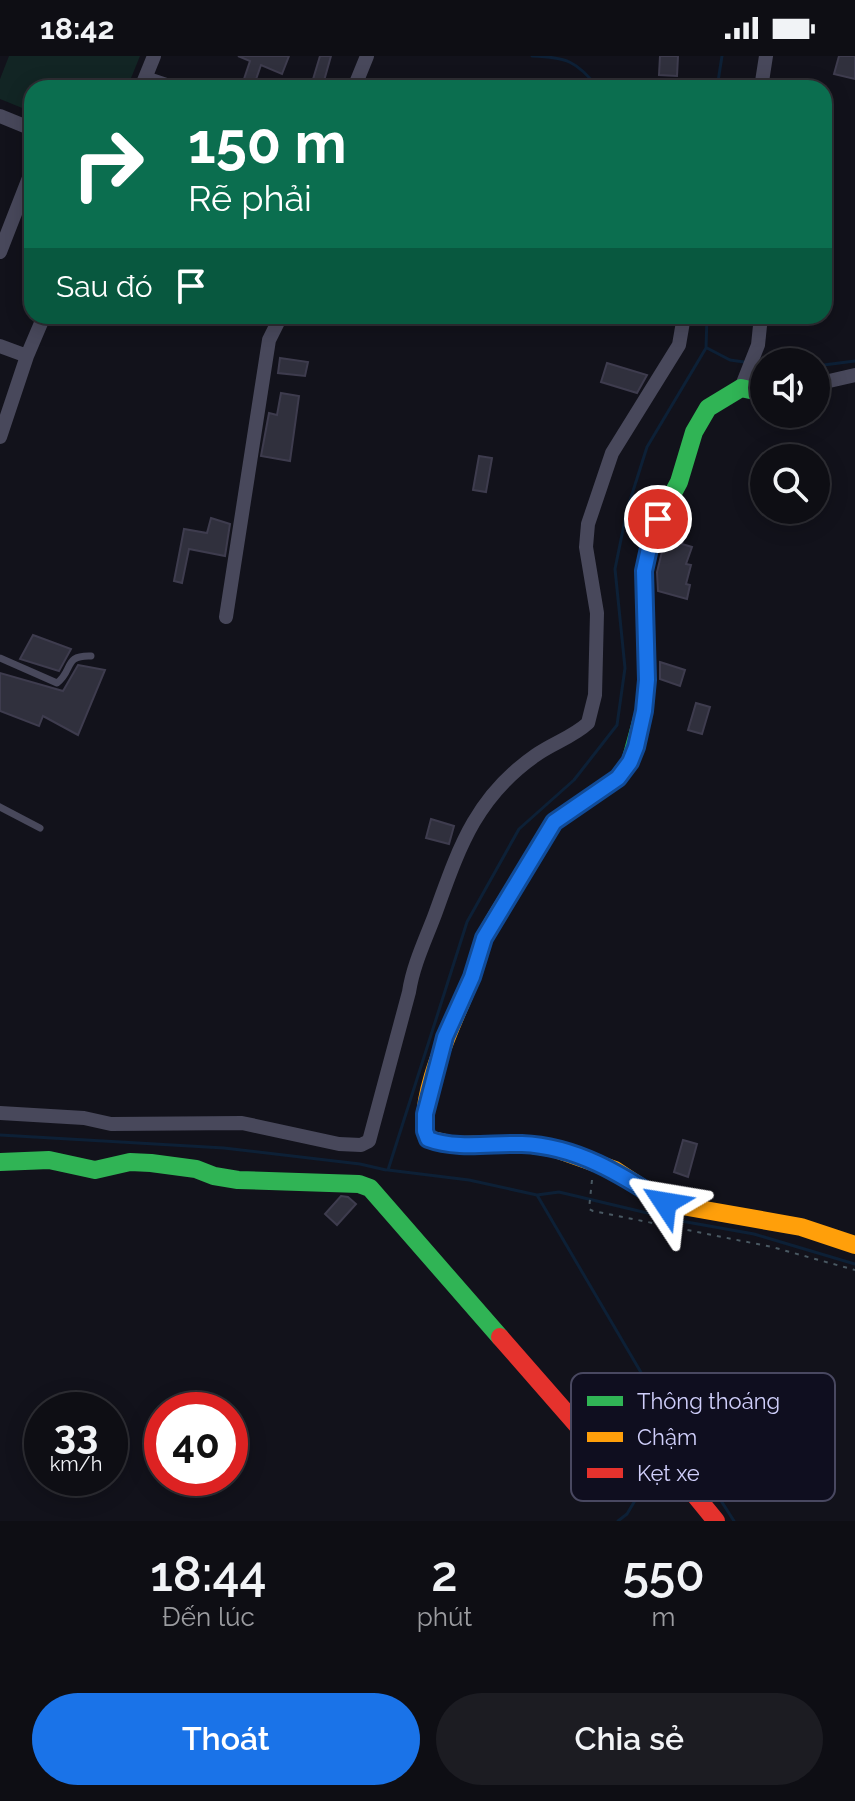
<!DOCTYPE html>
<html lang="vi">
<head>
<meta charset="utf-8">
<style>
  body { margin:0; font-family:Raleway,sans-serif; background:#1c1c22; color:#f1f3f6; height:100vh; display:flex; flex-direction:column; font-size:30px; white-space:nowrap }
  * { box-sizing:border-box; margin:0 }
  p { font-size:26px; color:#9b9ca0 }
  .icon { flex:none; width:44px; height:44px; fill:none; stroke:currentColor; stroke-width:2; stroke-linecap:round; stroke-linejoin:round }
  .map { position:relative; height:1465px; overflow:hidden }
  .drawer { display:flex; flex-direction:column; background:#0e0e14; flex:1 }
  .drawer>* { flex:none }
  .banner { position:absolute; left:24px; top:24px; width:808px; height:244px; border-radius:24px; box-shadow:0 4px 20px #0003,0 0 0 2px #2e2e34; background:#0b6e4f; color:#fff; overflow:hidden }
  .tools { position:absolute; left:750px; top:292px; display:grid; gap:16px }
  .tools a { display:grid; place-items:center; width:80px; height:80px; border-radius:50%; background:#0e0e14; box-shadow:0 4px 20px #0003,0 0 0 2px #2e2e34; font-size:40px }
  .speed { position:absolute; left:24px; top:1336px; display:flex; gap:16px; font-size:40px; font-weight:700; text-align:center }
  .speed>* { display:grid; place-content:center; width:104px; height:104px; border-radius:50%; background:#0e0e14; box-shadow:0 4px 20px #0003,0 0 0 2px #2e2e34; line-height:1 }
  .speed small { font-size:20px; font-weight:400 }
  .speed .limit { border:12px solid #d22; background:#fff; color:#111 }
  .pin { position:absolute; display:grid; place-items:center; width:68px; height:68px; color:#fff; margin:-34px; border:4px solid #fff; border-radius:50%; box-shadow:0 2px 8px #0007 }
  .me { position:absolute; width:88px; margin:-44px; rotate:303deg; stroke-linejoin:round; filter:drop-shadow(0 0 6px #0008) }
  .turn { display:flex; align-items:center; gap:28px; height:168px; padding:0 32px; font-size:36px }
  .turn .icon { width:104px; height:104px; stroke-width:2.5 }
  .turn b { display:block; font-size:56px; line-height:68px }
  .then { display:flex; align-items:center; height:76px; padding:0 32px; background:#0003; gap:16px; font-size:30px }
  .eta { display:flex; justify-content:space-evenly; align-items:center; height:136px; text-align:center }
  .eta b { font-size:48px; font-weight:600; line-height:56px }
  .primary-button { display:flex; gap:16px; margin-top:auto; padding:16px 32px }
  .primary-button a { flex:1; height:92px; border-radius:48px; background:#1a73e8; color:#fff; font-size:32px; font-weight:600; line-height:92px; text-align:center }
  .primary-button a+a { background:#1c1c22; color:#f1f3f6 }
  .status { display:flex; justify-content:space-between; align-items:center; height:56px; padding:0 40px; background:#0e0e14; direction:ltr }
  .status svg { height:22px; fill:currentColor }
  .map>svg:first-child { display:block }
  .green { fill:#122524 }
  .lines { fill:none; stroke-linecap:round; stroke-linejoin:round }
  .stream { stroke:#0d2036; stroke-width:3 }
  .building { fill:#30303d; stroke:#3e3c4e; stroke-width:2 }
  .path { stroke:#495862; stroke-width:2; stroke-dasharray:4 6; stroke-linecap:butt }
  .lane { stroke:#48485b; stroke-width:7 }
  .street { stroke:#48485b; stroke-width:14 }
  .fast { stroke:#30b455; stroke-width:18 }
  .slow { stroke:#ff9f0a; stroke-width:18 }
  .jam { stroke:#e5322d; stroke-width:18 }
  .route-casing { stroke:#114b97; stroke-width:20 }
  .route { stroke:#1a73e8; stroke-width:14 }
  .key { fill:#0f0e1f; stroke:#494861; stroke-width:2 }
  .key-label { font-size:22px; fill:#d0cffb }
</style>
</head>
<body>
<div class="status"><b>18:42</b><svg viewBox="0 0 49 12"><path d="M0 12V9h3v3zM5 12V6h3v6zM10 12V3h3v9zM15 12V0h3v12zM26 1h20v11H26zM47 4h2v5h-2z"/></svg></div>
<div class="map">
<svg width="855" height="1465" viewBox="0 0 855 1465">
  <rect width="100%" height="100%" fill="#12121b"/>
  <path class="green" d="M9,0H140L127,32H32V56L0,43V23Z"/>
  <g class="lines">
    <path class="stream" d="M532,0C566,1 577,5 598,32
      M717,32L722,0
      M707,260L706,292L647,391L627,454L615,513L625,612L617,669L574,724L519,773L467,866L388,1114L469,1124L537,1139L559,1136L681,1165L754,1178L855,1208
      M707,292L730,304L744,306
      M816,310L855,305
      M0,1079L224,1092L360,1108L386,1114
      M537,1139L663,1354L734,1465
      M650,1417L663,1354
      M618,1465L627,1458L643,1431"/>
  </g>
  <path class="building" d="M238,0H289L282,18L261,9L253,32H241L250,5Z
    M320,0H331L322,32L311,30Z
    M660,0H678L677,20L659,19Z
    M839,0H855V23L834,18Z
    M280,302L308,306L305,320L278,317Z
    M607,307L647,319L637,337L601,326Z
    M281,337L299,340L290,405L261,400L269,357L277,359Z
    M479,400L492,402L486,436L473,434Z
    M211,462L230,468L225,500L189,493L182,527L174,525L184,473L207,477Z
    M667,475L684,481L682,488L692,491L686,508L691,509L686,528L690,529L687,543L658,535L657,516Z
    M33,579L71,593L59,615L20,603Z
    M660,606L685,614L680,630L660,623Z
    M78,609L105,614L78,679L43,660L39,670L0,655V617L63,635Z
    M696,647L710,651L702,678L688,674Z
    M431,763L454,770L449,788L426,782Z
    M683,1084L697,1088L688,1121L674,1116Z
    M341,1140L348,1141L356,1148L337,1169L325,1158Z"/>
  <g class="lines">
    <path class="path" d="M592,1124L589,1153L593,1155L772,1191L855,1214"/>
    <path class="lane" d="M0,602L57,627C74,614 63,599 91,600
      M0,751L40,772"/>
    <path class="street" d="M145,22L175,32
      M141,32L154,0
      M354,32L367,0
      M761,32L766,0
      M0,60L32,73
      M0,196L32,114
      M0,290L27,300
      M816,328L855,319
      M741,332L758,289L761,260
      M0,381L27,300L44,260
      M226,561L269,284L281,260
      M0,1057L84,1062L111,1068L242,1067L339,1088L361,1089L369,1085L409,936C413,910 424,887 434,861C458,795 474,742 536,699C553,687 573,681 588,667L595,639L597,557L586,491L588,468L612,397L679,289L684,260"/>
    <path class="fast" d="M517,827L554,766L618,722L630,706L644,655L647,624L644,515L653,474L679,426L694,376L708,352L741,332L764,337
      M0,1106L49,1104L95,1114L130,1106L151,1107L196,1113L214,1120L238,1124L359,1128L370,1132L500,1281"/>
    <path class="slow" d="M517,827C507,844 495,861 486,879C479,892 477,907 472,920C458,958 413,1044 428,1083L454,1089L526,1088L553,1092L615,1114L665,1147L801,1171L855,1189"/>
    <path class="jam" d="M500,1281L591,1385L610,1412L631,1423L685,1432L694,1438L716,1465"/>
  </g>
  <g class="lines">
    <g class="route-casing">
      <path id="route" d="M658,463L653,474L644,515L647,624L644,655L636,691L630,706L618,722L554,766L484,882L472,921L445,981L425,1058V1075L428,1083C457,1094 492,1087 522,1088C576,1090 621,1118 665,1147"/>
    </g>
    <use href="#route" class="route"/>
  </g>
  <rect x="571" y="1317" width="264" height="128" rx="12" class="key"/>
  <rect x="587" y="1340" width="36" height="10" fill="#30b455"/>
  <rect x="587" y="1376" width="36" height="10" fill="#ff9f0a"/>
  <rect x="587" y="1412" width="36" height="10" fill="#e5322d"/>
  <g class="key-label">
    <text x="637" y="1353">Thông thoáng</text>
    <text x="637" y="1389">Chậm</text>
    <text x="637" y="1425">Kẹt xe</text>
  </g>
</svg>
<div class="tools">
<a><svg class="icon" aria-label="sound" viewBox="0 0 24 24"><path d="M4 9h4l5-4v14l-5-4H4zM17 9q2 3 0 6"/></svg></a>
<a><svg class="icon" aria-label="search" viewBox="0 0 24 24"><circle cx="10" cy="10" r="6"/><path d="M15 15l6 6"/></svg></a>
</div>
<div class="speed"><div>33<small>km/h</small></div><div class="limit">40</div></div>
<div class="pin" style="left:658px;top:463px;background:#d93025"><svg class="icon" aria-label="arrive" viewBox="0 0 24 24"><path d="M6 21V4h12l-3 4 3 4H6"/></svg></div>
<svg class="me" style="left:665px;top:1147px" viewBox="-20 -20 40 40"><path d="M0-17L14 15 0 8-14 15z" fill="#1a73e8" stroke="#fff" stroke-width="4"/></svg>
<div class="banner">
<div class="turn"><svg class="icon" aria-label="right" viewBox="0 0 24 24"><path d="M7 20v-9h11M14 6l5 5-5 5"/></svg><div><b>150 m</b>Rẽ phải</div></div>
<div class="then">Sau đó<svg class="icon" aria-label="arrive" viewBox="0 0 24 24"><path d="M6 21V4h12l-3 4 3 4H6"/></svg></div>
</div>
</div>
<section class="drawer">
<div class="eta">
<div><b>18:44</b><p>Đến lúc</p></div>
<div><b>2</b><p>phút</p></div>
<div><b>550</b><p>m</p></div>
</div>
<div class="primary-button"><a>Thoát</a><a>Chia sẻ</a></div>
</section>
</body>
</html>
